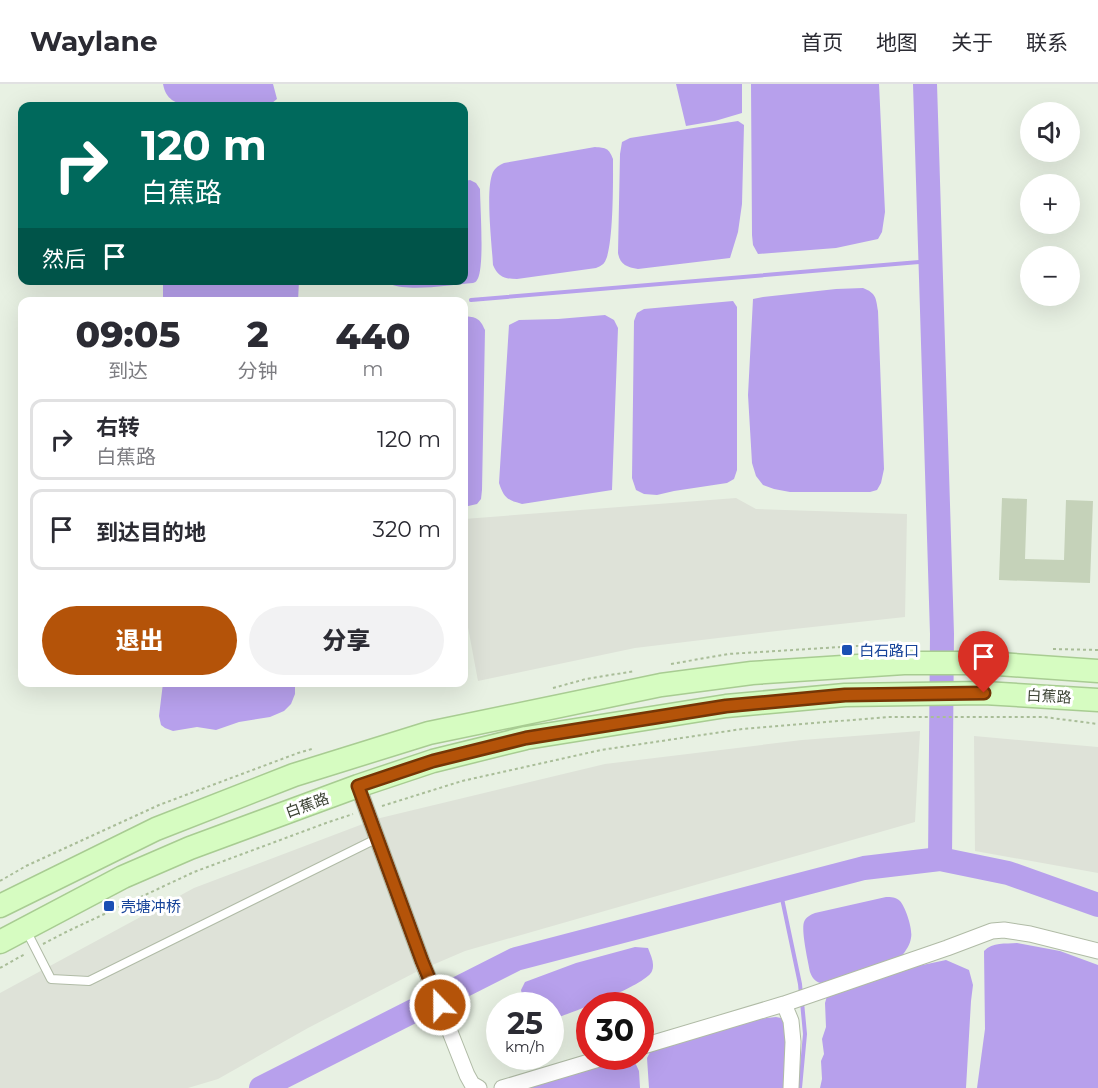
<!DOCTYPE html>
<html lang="zh">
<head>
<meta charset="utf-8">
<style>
  body { margin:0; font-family:Montserrat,"Noto Sans SC",sans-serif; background:#f2f2f3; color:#2b2b33; height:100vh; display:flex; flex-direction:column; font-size:22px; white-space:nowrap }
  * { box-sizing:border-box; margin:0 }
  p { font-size:20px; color:#7c7c81 }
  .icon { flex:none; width:33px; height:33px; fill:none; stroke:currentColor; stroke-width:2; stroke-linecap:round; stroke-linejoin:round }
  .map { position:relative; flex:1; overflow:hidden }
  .sheet { position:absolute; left:18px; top:213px; width:450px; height:390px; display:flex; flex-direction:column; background:#fff; border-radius:12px; box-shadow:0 6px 24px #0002 }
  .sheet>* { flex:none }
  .top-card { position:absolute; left:18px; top:18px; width:450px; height:183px; border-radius:12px; box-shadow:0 6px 24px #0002; background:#00695c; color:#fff; overflow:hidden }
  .fabs { position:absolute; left:1020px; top:18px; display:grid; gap:12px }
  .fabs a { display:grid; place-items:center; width:60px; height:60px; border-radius:50%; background:#fff; box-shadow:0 6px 24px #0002; font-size:30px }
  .speed { position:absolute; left:486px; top:908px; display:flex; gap:12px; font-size:30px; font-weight:700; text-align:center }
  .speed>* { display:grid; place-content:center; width:78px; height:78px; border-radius:50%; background:#fff; box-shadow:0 6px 24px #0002; line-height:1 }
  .speed small { font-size:15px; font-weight:400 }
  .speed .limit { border:9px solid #d22; background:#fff; color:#111 }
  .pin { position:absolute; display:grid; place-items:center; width:51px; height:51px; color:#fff; margin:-62px -26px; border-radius:50% 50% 50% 0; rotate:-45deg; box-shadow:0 0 6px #0007 }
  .pin .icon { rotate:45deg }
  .me { position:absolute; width:66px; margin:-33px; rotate:338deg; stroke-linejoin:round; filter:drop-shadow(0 0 4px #0008) }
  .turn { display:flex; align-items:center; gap:21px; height:126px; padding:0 24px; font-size:27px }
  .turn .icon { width:78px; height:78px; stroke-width:2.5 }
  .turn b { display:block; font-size:42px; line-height:51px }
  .then { display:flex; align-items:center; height:57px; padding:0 24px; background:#0003; gap:12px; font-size:22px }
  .eta { display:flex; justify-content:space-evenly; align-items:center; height:102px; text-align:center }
  .eta b { font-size:36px; font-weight:800; line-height:42px }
  .primary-button { display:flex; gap:12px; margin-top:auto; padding:12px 24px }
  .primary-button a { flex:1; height:69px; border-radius:36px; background:#b45309; color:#fff; font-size:24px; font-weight:800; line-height:69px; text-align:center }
  .primary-button a+a { background:#f2f2f3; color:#2b2b33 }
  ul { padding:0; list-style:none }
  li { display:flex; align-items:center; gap:18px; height:81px; margin:0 12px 9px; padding:0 12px; border:3px solid #e1e1e2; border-radius:12px }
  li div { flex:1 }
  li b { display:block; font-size:22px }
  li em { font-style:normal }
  header { display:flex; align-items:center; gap:36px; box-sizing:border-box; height:84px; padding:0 30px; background:#fff; border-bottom:2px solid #e1e1e2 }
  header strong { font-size:28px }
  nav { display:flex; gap:33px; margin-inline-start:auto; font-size:21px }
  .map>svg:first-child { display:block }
  .industrial { fill:#dee2d8 }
  .water { fill:#b7a0ec }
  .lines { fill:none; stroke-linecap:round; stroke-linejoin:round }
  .stream { stroke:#b7a0ec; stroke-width:4 }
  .river { stroke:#b7a0ec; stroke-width:24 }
  .building { fill:#c5d2b9 }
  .service-casing { stroke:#b0bba6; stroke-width:10 }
  .minor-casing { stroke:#b0bba6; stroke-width:17 }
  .secondary-casing { stroke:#a8cc92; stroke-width:25 }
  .path { stroke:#a9bd98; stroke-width:2; stroke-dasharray:3 3; stroke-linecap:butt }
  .service { stroke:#fff; stroke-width:8 }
  .minor { stroke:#fff; stroke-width:15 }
  .secondary { stroke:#d6fcc1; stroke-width:22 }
  .route-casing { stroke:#753606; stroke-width:15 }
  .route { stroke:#b45309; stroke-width:10 }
  .transit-dot { fill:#1a4fb4; stroke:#fff; stroke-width:2 }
  .labels { text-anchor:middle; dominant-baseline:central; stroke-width:6; stroke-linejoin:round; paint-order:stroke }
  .transit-label { font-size:15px; fill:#164399; stroke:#fff; text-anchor:start }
  .street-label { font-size:15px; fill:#3b4233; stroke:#fff }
</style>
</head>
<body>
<header>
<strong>Waylane</strong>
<nav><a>首页</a><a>地图</a><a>关于</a><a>联系</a></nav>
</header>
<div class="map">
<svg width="1098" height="1004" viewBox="0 0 1098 1004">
  <rect width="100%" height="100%" fill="#e8f1e3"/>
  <path class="industrial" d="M736,414L756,425L907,430L905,533L794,545L635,564L478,597L464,522V435Z
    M920,647L915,738L465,867L416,888L308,944L218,995L188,1004H0V909L194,804L376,735L605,680L802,656Z
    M974,652L1098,663V789L975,767Z"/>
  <path class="water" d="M163,0H273L277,15L272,19L190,22C175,19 166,16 163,0Z
    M676,0H742V29L715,37L686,42Z
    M751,0H879L885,128L882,148L878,155L836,164L758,170L753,161L752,151Z
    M738,37L744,41L742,120L738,148L730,174L638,185C627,183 620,181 618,169L620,70L622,58L630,54Z
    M595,63C606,64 609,64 613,75C613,94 614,167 604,179C604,180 597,184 596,184L517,195C505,195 498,193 493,181C492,161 485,105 493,88C495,84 499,81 504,79Z
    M470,96L476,99L480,105C480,121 485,186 477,196C476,198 475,198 473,199C451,201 409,208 390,200L388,197L464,196V97Z
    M163,197H299L298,217H163Z
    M863,204C876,209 876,214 878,227L884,385L881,399L877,406L870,408H790L774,405L763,401L756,392L752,379L748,311L753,215L763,213L836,205Z
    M733,217L737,223V386L734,395L727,399L674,407L657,411L644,410L636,406L632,394L634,237L637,229L644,225Z
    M605,231L614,236L618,244L612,406L522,420C507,416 504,414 499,399L509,241L519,236L558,235Z
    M464,232C476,233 480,234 485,246L482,406L481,415L477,420L464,423Z
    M163,599V598L295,599V610L291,620L284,627L270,633L239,638L216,646L197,643L173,647L165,644L161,641L159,632Z
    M886,813C891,813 896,813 900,817C906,824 913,846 911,854C910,861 906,866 902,872L824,900C816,898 813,896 810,888C808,877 801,847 804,838C806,833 810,831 815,829Z
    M1017,859L1060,867L1098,881V1004H977L985,945L984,867C993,858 1005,860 1017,859Z
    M635,863L648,864C651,872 655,879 652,887C647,901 568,930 551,936L550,921H525L524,920L521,906L525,898L576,879Z
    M946,876L969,886L973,901L971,917L966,1004H820L822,995L821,977L824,970L822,955L826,943L825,919L827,912L899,886Z
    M776,933L781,934C792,955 785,981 783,1004H649L647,974L652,964L758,935Z
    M624,972L633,974L639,987L640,1004H517Z"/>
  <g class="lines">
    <path class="stream" d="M471,216L931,177
      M780,805L800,900L801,911
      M800,1004L805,950L802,918"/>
    <path class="river" d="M925,0L942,550L940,775
      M261,1004L516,875L864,784L940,775L1008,789L1098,821"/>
  </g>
  <path class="building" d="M1002,414L1027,415L1025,475L1064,476L1066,416L1093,417L1090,499L999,496Z"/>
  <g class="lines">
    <g class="service-casing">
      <path id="service" d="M27,848L51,895L89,897L378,754"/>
    </g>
    <g class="minor-casing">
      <path id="minor" d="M358,702L422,877L467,991L472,1000L479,1004
        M784,920L791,937L793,958L791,1004
        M640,963L784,920L947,864L992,847L1004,846L1030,850L1098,867
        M502,1004L609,972"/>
    </g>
    <g class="secondary-casing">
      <path id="secondary" d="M0,822L156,745L294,691L429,649L661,601L752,589L904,579H984L1098,587
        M0,858L123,793L190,764L358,702L433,677L526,654L726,622L845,611L984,609L1098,616"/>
    </g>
    <path class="path" d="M1053,565L1098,566
      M671,580L728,570L873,561H886
      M553,604L586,595L635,587
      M382,722L462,697L601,666L742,645L888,633H1044L1098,640
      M0,797L26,782L159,721L298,669L312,665
      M43,860L66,848L194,788L326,739L353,730
      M0,884L25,870"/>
    <use href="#service" class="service"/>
    <use href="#minor" class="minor"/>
    <use href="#secondary" class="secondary"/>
  </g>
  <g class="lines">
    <g class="route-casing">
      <path id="route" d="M440,921L422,877L358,702L433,677L526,654L726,622L845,611L984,609"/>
    </g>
    <use href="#route" class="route"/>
  </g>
  <g class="transit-dot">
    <rect x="841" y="560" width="12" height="12" rx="3"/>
    <rect x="103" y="816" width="12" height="12" rx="3"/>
  </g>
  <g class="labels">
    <g class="transit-label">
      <text x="859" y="566">白石路口</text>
      <text x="121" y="822">壳塘冲桥</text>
    </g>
    <g class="street-label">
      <text transform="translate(1049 612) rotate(3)">白蕉路</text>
      <text transform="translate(307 721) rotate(-20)">白蕉路</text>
    </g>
  </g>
</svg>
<div class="fabs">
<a><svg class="icon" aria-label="sound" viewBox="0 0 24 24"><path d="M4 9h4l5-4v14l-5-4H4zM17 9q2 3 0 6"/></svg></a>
<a>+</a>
<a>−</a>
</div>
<div class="speed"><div>25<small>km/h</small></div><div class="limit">30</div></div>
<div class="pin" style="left:984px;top:609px;background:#d93025"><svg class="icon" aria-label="arrive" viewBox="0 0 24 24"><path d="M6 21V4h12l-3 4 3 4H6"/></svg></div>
<svg class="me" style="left:440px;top:921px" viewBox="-20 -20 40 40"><circle r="17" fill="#b45309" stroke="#fff" stroke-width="3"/><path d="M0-11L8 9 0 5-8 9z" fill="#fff"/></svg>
<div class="top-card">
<div class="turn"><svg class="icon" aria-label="right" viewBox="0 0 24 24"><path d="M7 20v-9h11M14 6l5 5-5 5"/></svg><div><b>120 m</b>白蕉路</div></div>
<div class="then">然后<svg class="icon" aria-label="arrive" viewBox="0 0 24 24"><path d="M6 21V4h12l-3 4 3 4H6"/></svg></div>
</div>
<section class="sheet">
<div class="eta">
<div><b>09:05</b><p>到达</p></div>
<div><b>2</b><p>分钟</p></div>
<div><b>440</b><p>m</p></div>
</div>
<ul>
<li><svg class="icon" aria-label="right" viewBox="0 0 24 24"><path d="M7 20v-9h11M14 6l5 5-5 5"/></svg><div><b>右转</b><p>白蕉路</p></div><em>120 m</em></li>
<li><svg class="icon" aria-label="arrive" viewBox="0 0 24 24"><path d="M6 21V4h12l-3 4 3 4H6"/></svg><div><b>到达目的地</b></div><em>320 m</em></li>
</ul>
<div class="primary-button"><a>退出</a><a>分享</a></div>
</section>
</div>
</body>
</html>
